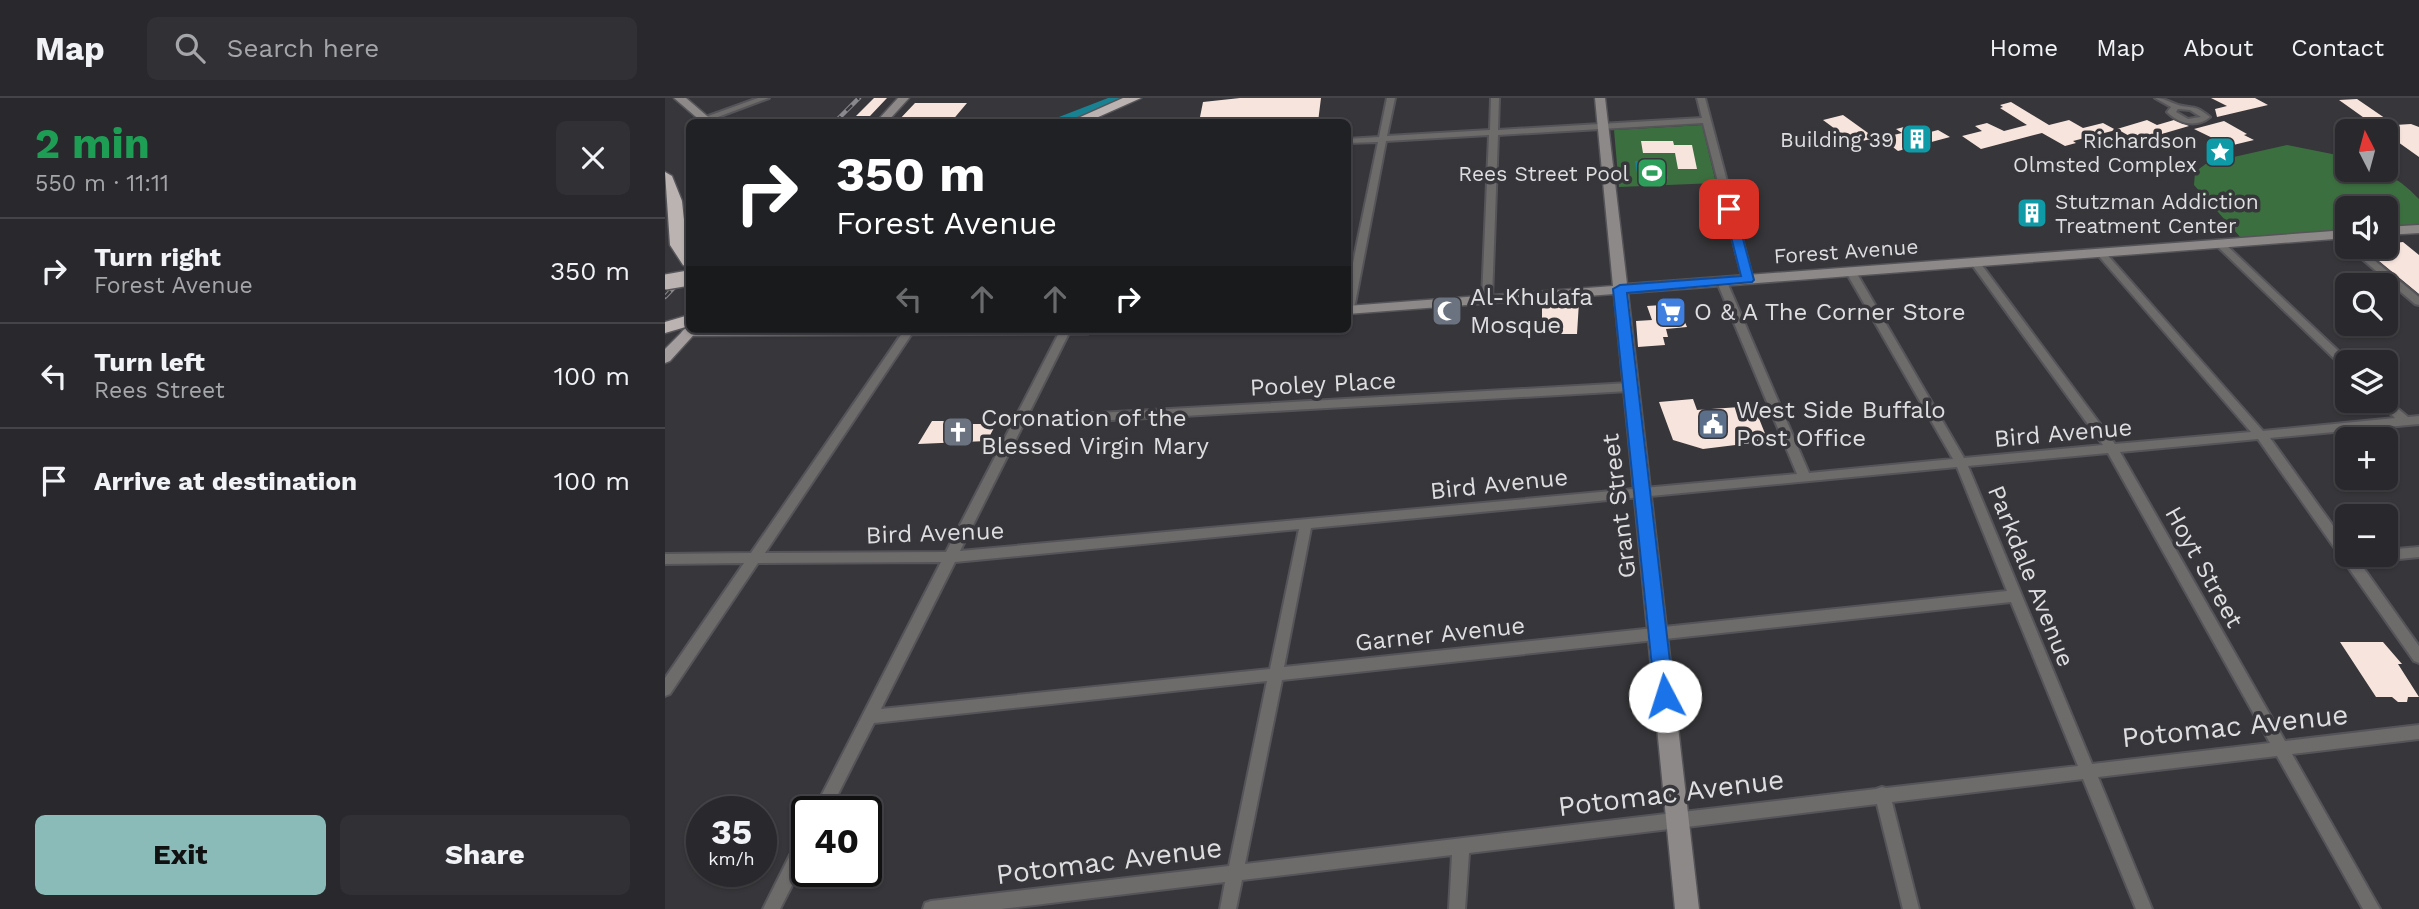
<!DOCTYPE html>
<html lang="en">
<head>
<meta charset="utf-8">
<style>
  body { margin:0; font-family:"Work Sans",sans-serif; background:#313034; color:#f1f3f6; height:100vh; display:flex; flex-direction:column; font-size:26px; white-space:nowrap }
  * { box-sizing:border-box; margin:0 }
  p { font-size:23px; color:#a5a6a9 }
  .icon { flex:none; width:38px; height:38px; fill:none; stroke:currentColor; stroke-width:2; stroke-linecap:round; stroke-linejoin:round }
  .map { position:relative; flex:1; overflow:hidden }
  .sheet { display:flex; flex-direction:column; background:#29282c; width:665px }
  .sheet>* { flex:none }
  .hud { position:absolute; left:21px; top:21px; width:665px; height:214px; border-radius:10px; box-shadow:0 2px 5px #0004,0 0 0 2px #454448; background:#202124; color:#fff; overflow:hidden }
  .needle { width:46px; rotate:354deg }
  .controls { position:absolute; left:1670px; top:21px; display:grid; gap:14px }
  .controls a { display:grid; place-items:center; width:63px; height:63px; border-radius:10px; background:#29282c; box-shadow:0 2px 5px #0004,0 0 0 2px #454448; font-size:35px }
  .speed { position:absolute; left:21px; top:698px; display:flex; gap:14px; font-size:35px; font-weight:700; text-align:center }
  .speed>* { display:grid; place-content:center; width:91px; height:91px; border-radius:50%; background:#29282c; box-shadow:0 2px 5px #0004,0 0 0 2px #454448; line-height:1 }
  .speed small { font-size:18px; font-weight:400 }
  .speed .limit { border:4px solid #111; border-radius:10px; background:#fff; color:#111 }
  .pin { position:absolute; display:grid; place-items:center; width:60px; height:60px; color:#fff; margin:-30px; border-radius:14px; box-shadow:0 4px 10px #0006 }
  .me { position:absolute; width:77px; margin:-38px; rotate:355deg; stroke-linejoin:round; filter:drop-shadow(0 0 5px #0008) }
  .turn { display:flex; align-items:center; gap:24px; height:147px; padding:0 35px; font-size:32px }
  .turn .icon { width:91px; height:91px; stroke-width:2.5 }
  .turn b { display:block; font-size:49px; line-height:60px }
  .lanes { display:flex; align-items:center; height:66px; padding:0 35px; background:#0003; justify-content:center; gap:35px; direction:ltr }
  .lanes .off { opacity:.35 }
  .round { display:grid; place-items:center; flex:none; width:74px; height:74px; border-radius:10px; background:#313034 }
  .headline { display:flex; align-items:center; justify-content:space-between; height:119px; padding:0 35px }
  h1 { font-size:42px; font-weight:700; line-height:52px; color:#1e9e55 }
  .button { display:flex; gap:14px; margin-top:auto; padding:14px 35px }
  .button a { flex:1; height:80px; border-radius:10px; background:#8bbbb9; color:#111; font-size:28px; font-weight:700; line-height:80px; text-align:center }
  .button a+a { background:#313034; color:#f1f3f6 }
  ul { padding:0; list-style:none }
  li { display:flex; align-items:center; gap:21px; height:105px; padding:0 35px; border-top:2px solid #454448 }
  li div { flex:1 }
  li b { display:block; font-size:26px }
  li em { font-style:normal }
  header { display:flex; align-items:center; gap:42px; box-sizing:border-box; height:98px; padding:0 35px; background:#29282c; border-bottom:2px solid #454448 }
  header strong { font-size:33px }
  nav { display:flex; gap:38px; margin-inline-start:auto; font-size:24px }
  .search { width:490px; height:63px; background:#313034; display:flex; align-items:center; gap:18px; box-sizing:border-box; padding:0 24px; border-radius:10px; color:#a5a6a9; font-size:26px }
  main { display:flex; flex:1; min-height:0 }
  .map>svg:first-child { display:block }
  .green { fill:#3c6f40 }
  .water { fill:#188293 }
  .building { fill:#f7e4dd }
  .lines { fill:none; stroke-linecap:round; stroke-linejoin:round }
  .street-casing { stroke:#555458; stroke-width:4 }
  .secondary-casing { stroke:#555458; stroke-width:3 }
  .primary-casing { stroke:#555458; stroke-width:3 }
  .highway-casing { stroke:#555458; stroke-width:3 }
  .street { fill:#6e6b6b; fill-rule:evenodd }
  .secondary { fill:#8d8988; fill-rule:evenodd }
  .primary { fill:#a49f9e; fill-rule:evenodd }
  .highway { fill:#bab3b2; fill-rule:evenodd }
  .rail-casing { stroke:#8a898d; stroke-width:4.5 }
  .rail { stroke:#37363a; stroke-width:2.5; stroke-dasharray:8; stroke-linecap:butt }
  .highway-bridge-casing { stroke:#555458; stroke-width:18; stroke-linecap:butt }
  .highway-bridge { stroke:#bab3b2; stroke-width:15 }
  .route { fill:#1a73e8; stroke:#114b97; stroke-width:2 }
  .labels { text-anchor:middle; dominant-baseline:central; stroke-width:7; stroke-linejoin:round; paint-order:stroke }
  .far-poi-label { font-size:21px; fill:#dedde0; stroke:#37363a; text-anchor:end }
  .far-street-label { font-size:21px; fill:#dedde0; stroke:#37363a }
  .poi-label { font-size:24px; fill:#dedde0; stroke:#37363a; text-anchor:start }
  .street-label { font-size:24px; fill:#dedde0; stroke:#37363a }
  .near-street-label { font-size:28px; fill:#dedde0; stroke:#37363a }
</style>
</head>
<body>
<header>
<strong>Map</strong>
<div class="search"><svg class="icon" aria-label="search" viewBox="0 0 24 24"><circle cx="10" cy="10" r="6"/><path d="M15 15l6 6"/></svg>Search here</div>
<nav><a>Home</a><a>Map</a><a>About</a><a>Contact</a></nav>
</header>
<main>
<section class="sheet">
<div class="headline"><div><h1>2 min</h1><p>550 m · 11:11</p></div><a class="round"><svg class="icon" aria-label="close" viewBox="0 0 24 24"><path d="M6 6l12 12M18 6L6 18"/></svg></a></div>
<ul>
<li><svg class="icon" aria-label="right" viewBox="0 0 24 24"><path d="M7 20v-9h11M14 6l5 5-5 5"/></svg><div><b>Turn right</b><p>Forest Avenue</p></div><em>350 m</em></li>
<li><svg class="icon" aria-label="left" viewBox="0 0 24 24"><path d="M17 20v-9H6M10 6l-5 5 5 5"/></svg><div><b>Turn left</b><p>Rees Street</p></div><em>100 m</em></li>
<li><svg class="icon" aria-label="arrive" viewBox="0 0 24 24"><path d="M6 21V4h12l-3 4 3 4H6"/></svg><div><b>Arrive at destination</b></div><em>100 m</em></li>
</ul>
<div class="button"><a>Exit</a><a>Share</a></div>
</section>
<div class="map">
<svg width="1754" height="811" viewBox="0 0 1754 811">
  <rect width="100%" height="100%" fill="#37363a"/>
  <path class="green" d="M1037,27L1051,85L954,89L949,32Z
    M1622,47L1682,59V72C1716,72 1729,75 1754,101V127L1720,129V110H1682V132L1576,140L1529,87L1530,74L1542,65Z"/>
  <path class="water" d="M443,0H478L407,24H381Z
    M970,63H982L983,69H1001L1003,81H973Z"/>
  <path class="building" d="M209,0H222L205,18H191Z
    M575,0H656L653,24H534L538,4Z
    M1546,0H1590L1603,7L1552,19L1550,11L1562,8Z
    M1692,1L1730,27L1746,26L1754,29V59L1674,2Z
    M1346,4L1384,27L1404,22L1418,30L1438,25L1451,32L1408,43L1411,45L1400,48L1377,35L1316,51L1297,38L1317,33L1310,28L1322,25L1339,33L1362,27L1335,10L1338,9L1335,7Z
    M250,5H302L286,24H232Z
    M1178,17L1210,40L1189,45L1158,22Z
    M1482,22L1492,27L1509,22L1524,28L1473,43L1452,31Z
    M1559,23L1582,36L1579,37L1589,42L1564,48L1529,31Z
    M1243,28L1258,36L1273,32L1285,39L1233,53L1216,40L1237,35L1231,31Z
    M976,43H1008L1009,47H1027L1032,71H1013L1010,55H978Z
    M1738,144L1754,157V196L1697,149H1720V146Z
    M914,204L912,236H877V205Z
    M1012,206L1022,229L1001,231L1003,239H998L1000,247L973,249L971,223L987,222L982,208Z
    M1028,301L1032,312L1089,308L1103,343L1038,351L1008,342L994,304Z
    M267,323H287L286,325L291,326H331L322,343L253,346Z
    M1675,544H1718L1737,566H1733L1754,599H1743L1742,604H1733L1727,599H1711Z"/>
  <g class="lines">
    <g class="street-casing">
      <path id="street" d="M93,0H104L42,23L35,21Z
        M722,0H730L722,38L825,32L826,0H834L833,32L1037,20L1032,0H1040L1088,182L1083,185L1078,182L1038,25L833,37L827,201L822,204L817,201L824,37L721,43L689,211L682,214V194L713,44L682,45V41L714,39Z
        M1490,0C1500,0 1504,4 1513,7C1529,11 1529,6 1545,19C1532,30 1514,26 1502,14L1506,9ZM1513,11L1525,12L1536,19L1523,21L1511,14Z
        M1555,143L1558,144L1685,264H1682V270L1678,269L1552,148V144Z
        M1683,149H1693L1754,199V207L1750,206Z
        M1435,151L1438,152L1598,333L1730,320L1712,303H1720V300L1743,319L1754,318V326L1605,340L1682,447V457H1720V452L1754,449V459L1695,465L1754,548V565L1749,563L1593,341L1455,354L1620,643L1754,627V641L1627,656L1715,811H1698L1612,658L1433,679L1487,811H1471L1418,681L1227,704L1254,811H1238L1212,706L804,755L800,811H784L787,757L577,782L571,811H555L560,784L336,811H258L260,805L266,803L564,768L602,583L209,625L164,714H148L276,464L93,465L5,596L0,598V580L79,465L0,466V456L86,455L240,231H250L100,455L281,454L396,231H404L405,233L362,319L964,285L969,289L964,293L358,327L295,453L1132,376L1052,184L1057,181L1062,184L1144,375L1288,361L1181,174L1186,171L1191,174L1299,360L1438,347L1305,164L1310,161L1313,162L1450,346L1586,334L1432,156L1430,154ZM1443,355L1605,645L1427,666L1303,368ZM1292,369L1342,493L619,569L646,430ZM634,431L605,571L216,611L290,464ZM1346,504L1413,668L1221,690L1217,689L1211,691L580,766L617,582Z
        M142,733V758L115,811H98L136,735Z"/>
    </g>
    <g class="secondary-casing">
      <path id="secondary" d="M9,0H21L49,24H37Z
        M233,0H244L222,24H211Z
        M930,0H940L962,186L1682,132V140L963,195L1034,811H1010L949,196L682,216V208L948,188Z
        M1754,127V135L1720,137V129Z
        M23,230L24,231H430L423,236L18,238L16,235L18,232Z"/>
    </g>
    <g class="primary-casing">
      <path id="primary" d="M24,227V231H34L5,263L0,265V251Z"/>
    </g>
    <g class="highway-casing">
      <path id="highway" d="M458,0H476L422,24H404Z
        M0,74L7,78L17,103L24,169L18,167L5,147Z
        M24,217V228L0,235V224Z"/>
    </g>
    <use href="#street" class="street"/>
    <use href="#secondary" class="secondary"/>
    <use href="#primary" class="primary"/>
    <use href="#highway" class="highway"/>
    <g class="rail-casing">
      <path id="rail" d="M170,24L194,0
        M0,199L24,174"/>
    </g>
    <use href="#rail" class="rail"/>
    <g class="highway-bridge-casing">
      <path id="highway-bridge" d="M0,184L24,180"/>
    </g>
    <use href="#highway-bridge" class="highway-bridge"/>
  </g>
  <path class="route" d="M1064,108L1070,111L1089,182L1087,184L962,195L1009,598L1006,604L1000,606L993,604L990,598L948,191L955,187L1076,178L1059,111Z"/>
  <defs>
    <g id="building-square" transform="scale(1.575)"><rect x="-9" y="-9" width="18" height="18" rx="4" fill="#0f9aa8" stroke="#37363a"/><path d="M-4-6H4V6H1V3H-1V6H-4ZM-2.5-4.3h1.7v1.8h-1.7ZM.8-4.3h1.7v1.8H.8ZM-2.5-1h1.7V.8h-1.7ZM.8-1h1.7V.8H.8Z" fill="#fff"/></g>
    <g id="sight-square" transform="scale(1.575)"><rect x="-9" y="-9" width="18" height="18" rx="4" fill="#0f9aa8" stroke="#37363a"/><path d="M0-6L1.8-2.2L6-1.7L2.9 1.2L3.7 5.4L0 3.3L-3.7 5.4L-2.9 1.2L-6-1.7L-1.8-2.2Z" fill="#fff"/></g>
    <g id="stadium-square" transform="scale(1.575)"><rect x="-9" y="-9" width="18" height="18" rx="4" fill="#2e9e5b" stroke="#37363a"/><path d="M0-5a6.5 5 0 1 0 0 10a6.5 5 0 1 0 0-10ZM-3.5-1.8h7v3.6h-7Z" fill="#fff"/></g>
    <g id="mosque-square" transform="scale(1.575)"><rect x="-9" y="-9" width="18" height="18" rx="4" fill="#6b7280" stroke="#37363a"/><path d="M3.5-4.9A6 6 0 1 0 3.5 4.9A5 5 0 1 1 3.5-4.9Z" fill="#fff"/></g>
    <g id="supermarket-square" transform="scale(1.575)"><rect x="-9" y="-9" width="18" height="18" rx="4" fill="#3f7fe0" stroke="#37363a"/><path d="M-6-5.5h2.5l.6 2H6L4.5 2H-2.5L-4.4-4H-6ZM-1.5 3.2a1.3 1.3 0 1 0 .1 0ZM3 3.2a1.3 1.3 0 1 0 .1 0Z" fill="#fff"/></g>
    <g id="civic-square" transform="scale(1.575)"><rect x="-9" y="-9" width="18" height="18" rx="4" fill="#5c6f8a" stroke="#37363a"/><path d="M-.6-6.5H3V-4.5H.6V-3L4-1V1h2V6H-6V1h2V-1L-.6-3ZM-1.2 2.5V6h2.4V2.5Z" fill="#fff"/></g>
    <g id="church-square" transform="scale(1.575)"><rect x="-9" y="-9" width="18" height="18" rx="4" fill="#6b7280" stroke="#37363a"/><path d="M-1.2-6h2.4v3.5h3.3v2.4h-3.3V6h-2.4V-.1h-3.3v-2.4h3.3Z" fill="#fff"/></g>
  </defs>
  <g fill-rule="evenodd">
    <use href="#building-square" x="1252" y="41"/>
    <use href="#sight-square" x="1555" y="54"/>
    <use href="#stadium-square" x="987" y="75"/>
    <use href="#building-square" x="1367" y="115"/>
    <use href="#mosque-square" x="782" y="213"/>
    <use href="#supermarket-square" x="1006" y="214"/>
    <use href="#civic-square" x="1048" y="326"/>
    <use href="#church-square" x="293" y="334"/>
  </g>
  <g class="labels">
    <g class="far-poi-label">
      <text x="1229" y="41">Building 39</text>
      <text x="1532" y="42">Richardson<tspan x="1532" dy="24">Olmsted Complex</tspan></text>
      <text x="964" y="75">Rees Street Pool</text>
      <text x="1390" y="103" text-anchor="start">Stutzman Addiction<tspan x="1390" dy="24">Treatment Center</tspan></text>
    </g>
    <g class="far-street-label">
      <text transform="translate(1181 153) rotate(-4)">Forest Avenue</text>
    </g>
    <g class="poi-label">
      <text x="805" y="199">Al-Khulafa<tspan x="805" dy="28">Mosque</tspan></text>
      <text x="1029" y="214">O &amp; A The Corner Store</text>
      <text x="1071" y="312">West Side Buffalo<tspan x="1071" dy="28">Post Office</tspan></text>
      <text x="316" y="320">Coronation of the<tspan x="316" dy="28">Blessed Virgin Mary</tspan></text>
    </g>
    <g class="street-label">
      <text transform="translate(658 286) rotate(-3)">Pooley Place</text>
      <text transform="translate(1398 335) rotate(-5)">Bird Avenue</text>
      <text transform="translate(834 386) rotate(-6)">Bird Avenue</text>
      <text transform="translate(954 408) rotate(-97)">Grant Street</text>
      <text transform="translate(270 435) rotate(-2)">Bird Avenue</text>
      <text transform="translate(1539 469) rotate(61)">Hoyt Street</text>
      <text transform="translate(1366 478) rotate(68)">Parkdale Avenue</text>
      <text transform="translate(775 536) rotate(-6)">Garner Avenue</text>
    </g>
    <g class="near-street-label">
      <text transform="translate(1570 628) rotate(-6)">Potomac Avenue</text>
      <text transform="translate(1006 695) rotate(-7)">Potomac Avenue</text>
      <text transform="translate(444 763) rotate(-7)">Potomac Avenue</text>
    </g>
  </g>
</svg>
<div class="controls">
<a><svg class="needle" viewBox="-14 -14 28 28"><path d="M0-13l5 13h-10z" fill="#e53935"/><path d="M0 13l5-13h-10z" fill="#a5a6a9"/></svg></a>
<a><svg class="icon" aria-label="sound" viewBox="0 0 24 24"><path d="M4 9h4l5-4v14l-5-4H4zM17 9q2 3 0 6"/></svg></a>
<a><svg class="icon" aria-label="search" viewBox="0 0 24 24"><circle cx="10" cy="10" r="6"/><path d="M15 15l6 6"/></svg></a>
<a><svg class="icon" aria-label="layers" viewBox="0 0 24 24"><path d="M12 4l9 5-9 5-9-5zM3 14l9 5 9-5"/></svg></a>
<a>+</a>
<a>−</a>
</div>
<div class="speed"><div>35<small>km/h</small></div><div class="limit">40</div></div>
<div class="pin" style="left:1064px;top:111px;background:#d93025"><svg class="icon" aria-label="arrive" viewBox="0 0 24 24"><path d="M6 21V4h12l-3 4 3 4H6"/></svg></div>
<svg class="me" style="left:1000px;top:598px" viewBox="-20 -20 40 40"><circle r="19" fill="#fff"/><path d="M0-13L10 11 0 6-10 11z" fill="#1a73e8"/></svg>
<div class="hud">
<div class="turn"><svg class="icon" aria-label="right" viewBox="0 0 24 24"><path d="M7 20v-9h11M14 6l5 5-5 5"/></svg><div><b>350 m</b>Forest Avenue</div></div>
<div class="lanes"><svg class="icon off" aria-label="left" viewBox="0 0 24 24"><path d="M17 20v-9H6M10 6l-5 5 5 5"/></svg><svg class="icon off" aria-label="ahead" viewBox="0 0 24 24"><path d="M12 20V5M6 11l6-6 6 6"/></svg><svg class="icon off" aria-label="ahead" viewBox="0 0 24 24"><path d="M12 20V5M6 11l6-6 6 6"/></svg><svg class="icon" aria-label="right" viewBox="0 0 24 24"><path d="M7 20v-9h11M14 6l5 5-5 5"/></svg></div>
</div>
</div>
</main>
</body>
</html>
